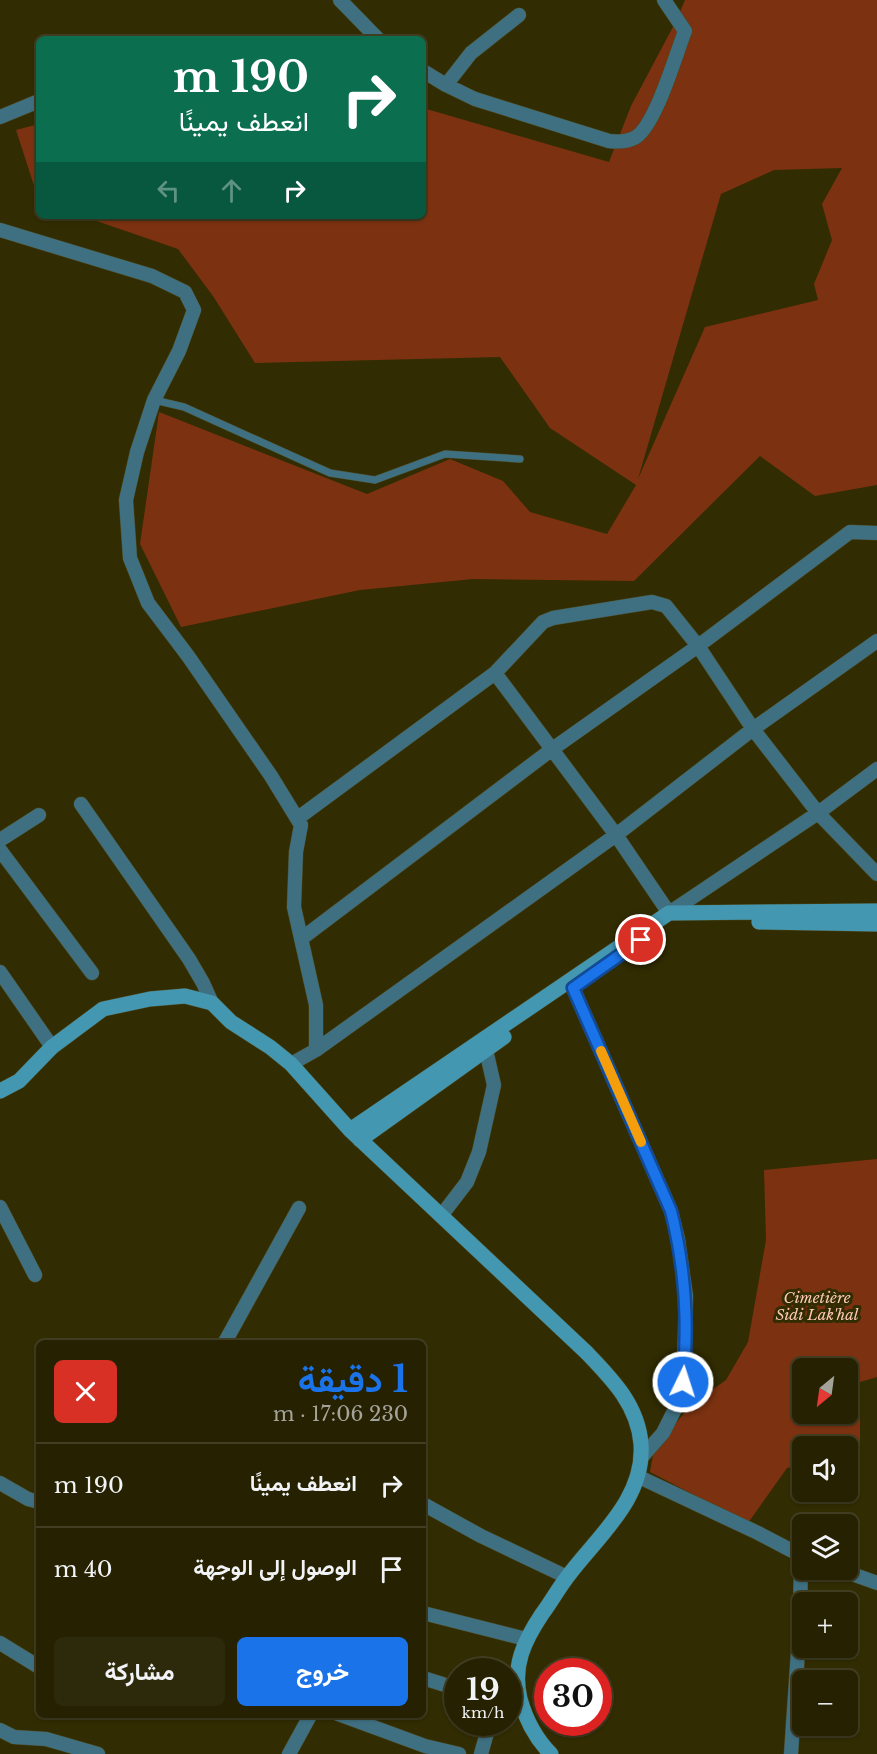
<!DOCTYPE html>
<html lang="ar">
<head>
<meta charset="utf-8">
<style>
  body { margin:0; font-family:"Libre Baskerville",Vazirmatn,serif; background:#2d290b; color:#f1f3f6; direction:rtl; height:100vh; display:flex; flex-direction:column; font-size:22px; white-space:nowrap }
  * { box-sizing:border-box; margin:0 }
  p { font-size:20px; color:#a3a399 }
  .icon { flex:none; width:33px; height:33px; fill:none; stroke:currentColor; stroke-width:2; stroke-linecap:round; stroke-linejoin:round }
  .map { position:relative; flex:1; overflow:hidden; direction:ltr }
  .details { position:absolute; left:36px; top:1340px; width:390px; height:378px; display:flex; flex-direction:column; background:#252101; border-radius:9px; box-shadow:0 2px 4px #0004,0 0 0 2px #423e23; direction:rtl }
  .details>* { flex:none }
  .hud { position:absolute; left:36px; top:36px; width:390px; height:183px; border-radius:9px; box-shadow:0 2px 4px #0004,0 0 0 2px #423e23; direction:rtl; background:#0b6e4f; color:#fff; overflow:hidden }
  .needle { width:39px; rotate:209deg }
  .controls { position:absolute; left:792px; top:1358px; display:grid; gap:12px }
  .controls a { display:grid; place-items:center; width:66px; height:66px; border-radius:9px; background:#252101; box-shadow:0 2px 4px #0004,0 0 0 2px #423e23; font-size:30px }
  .speed { position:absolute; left:444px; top:1658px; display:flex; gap:12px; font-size:30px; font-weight:700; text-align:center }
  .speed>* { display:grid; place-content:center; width:78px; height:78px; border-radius:50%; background:#252101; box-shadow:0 2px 4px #0004,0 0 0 2px #423e23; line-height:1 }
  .speed small { font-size:15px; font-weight:400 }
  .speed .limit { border:9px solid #d22; background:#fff; color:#111 }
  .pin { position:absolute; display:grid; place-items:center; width:51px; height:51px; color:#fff; margin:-26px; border:3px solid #fff; border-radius:50%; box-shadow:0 2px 6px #0007 }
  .me { position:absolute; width:66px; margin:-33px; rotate:4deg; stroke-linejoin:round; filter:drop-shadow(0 0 4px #0008) }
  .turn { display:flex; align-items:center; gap:21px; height:126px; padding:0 18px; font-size:27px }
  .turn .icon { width:78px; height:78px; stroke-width:2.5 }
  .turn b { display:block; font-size:42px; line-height:51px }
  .lanes { display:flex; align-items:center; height:57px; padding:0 18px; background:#0003; justify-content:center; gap:30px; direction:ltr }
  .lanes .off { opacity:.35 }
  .round { display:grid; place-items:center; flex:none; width:63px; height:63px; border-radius:9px; background:#2d290b }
  .headline { display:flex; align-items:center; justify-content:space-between; height:102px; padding:0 18px }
  h1 { font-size:36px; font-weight:700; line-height:45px; color:#1a73e8 }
  .action { display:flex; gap:12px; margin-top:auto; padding:12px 18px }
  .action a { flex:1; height:69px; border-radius:9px; background:#1a73e8; color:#fff; font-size:24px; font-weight:700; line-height:69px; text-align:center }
  .action a+a { background:#2d290b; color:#f1f3f6 }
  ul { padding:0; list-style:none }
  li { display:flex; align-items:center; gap:18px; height:84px; padding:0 18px; border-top:2px solid #423e23 }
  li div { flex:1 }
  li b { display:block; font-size:22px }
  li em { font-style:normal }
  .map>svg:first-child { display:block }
  .green { fill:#7c3210; fill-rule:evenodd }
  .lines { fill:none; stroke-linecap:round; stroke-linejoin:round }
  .service-casing { stroke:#4c481f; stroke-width:8 }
  .minor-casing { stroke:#4c481f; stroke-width:15 }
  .secondary-casing { stroke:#4c481f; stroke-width:16 }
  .service { stroke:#3f7081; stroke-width:7 }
  .minor { stroke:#3f7081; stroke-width:14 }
  .secondary { stroke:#4497b1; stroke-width:15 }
  .route-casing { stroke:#114b97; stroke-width:15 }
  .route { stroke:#1a73e8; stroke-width:10 }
  .slow { stroke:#f59e0b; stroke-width:10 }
  .labels { text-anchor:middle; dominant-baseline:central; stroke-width:6; stroke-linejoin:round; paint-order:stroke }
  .park-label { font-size:15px; font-style:italic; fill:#fdc9b6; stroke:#312c01 }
</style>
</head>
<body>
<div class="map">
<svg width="877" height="1754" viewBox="0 0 877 1754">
  <rect width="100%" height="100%" fill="#312c01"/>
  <path class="green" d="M685,0H877V485L815,496L760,456L634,581L473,579L360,590L181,627L140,544L159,412L367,494L450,459L503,481L530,512L607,534L636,485L550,428L500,357L255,363L213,296L178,249L82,216H423V108L609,162L631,106L675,23ZM842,168L822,204L832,240L814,284L818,300L705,327L638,479L721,194L774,170Z
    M39,124V201L16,130Z
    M877,1159V1377L860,1382V1455L848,1457V1446H802V1465L787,1468L748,1523L650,1472L654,1449L692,1404L726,1380L748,1342L766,1240L764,1170ZM802,1368H848V1413H802Z"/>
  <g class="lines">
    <g class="service-casing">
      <path id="service" d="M154,400L184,407L330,473L375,480L445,454L520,459"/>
    </g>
    <g class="minor-casing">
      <path id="minor" d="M340,0L378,39
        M519,15L471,53L446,85L475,99L609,141C618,142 628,142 636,137C656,124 676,54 685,31L664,0
        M423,71L446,85
        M0,117L39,101
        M0,230L152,276L185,292L194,310L179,351L154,400L137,452L126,500L130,558L148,603L188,656L271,776L301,825L296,852L294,907L316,1005V1050L291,1064
        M495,673L616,835L669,913L818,813L877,769
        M81,804L189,959L203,983L212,1003
        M298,818L495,673L543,622L553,618L652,602L666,606L698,646L753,729L818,813L877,874
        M0,840L39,815
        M0,850L92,973
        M301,939L551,750L698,646L850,532L877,533
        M0,972L52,1047
        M573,988L671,1211L678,1239L686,1296L684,1367L681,1397L663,1433L641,1458
        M316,1050L616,835L753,729L877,641
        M0,1207L35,1275
        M441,1216L467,1182L479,1152L494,1085L486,1050
        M225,1342L299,1208
        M637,1476L758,1533L802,1556
        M0,1483L28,1499L39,1502
        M423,1504L481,1536L567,1577
        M838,1569L877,1583
        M423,1613L526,1639
        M0,1643L39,1667
        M423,1678L458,1689
        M338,1714L425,1746L459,1754
        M0,1730L14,1737L46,1739L98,1754
        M289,1754L311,1714
        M481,1754L490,1722
        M791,1754L800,1622L801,1556"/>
    </g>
    <g class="secondary-casing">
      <path id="secondary" d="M759,922L877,924
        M0,1091L19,1081L52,1047L103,1009L150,999L185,996L212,1003L231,1022L270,1047L291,1064L350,1130L586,1352C612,1379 638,1405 641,1444C645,1499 597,1537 568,1576C558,1589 551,1602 542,1614C524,1641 512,1666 520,1699C526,1720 536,1739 551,1754
        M350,1130L669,913L877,911
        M360,1140L504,1037"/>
    </g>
    <use href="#service" class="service"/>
    <use href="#minor" class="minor"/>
    <use href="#secondary" class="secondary"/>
  </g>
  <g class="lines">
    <g class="route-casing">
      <path id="route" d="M641,940L573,988L671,1211C685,1267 689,1324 683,1382"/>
    </g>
    <use href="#route" class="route"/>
    <path class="slow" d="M601,1051L641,1142"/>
  </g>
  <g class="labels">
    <g class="park-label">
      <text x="817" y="1297">Cimetière<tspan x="817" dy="17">Sidi Lak'hal</tspan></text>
    </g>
  </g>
</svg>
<div class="controls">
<a><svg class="needle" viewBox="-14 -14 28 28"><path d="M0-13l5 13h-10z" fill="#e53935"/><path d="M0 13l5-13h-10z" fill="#a3a399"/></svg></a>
<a><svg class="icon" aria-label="sound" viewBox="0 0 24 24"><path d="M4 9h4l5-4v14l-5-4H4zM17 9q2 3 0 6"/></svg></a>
<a><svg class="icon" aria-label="layers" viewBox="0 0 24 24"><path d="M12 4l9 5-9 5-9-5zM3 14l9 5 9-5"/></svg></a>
<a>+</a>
<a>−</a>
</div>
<div class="speed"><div>19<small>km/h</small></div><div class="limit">30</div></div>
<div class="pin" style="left:641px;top:940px;background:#d93025"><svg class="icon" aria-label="arrive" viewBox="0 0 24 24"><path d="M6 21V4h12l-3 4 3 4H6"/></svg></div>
<svg class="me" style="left:683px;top:1382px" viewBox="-20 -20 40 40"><circle r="17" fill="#1a73e8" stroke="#fff" stroke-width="3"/><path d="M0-11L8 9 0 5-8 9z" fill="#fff"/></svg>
<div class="hud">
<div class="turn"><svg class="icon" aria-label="right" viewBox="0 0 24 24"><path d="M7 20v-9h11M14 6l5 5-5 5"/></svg><div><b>190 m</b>انعطف يمينًا</div></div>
<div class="lanes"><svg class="icon off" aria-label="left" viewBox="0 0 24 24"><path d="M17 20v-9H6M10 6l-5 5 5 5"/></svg><svg class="icon off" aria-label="ahead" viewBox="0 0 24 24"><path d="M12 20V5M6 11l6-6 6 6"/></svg><svg class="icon" aria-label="right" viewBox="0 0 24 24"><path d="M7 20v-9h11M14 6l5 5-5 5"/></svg></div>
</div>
<section class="details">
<div class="headline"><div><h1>1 دقيقة</h1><p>230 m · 17:06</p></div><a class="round" style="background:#d93025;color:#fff"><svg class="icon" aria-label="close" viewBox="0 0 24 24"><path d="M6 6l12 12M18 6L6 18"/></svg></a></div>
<ul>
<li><svg class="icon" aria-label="right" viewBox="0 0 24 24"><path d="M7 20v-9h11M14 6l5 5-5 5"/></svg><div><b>انعطف يمينًا</b></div><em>190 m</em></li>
<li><svg class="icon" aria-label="arrive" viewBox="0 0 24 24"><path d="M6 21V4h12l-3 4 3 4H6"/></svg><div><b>الوصول إلى الوجهة</b></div><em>40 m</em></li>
</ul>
<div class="action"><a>خروج</a><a>مشاركة</a></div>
</section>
</div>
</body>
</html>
